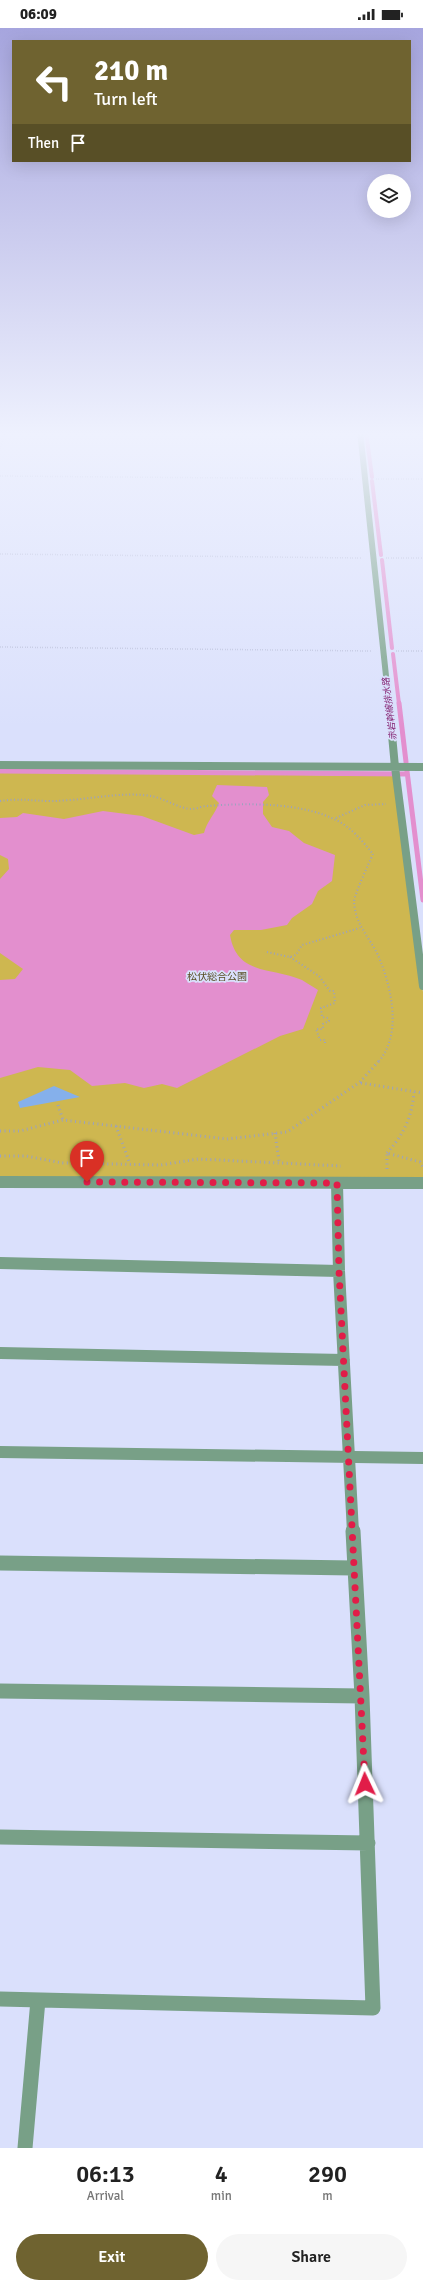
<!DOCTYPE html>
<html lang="en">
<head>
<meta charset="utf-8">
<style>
  body { margin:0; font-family:Signika,"Noto Sans JP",sans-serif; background:#f6f6f6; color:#222; height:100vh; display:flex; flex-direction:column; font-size:15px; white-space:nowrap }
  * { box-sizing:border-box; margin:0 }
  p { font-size:13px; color:#767676 }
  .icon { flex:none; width:22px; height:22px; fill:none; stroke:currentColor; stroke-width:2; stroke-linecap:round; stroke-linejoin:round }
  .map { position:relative; height:2120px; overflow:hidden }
  .side { display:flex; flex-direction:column; background:#fff; flex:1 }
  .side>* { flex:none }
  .banner { position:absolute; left:12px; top:12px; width:399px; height:122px; border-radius:0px; box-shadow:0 4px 16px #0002; background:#6f6330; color:#fff; overflow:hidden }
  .tools { position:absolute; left:367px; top:146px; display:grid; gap:8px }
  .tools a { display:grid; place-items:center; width:44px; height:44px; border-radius:50%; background:#fff; box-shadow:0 4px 16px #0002; font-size:20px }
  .pin { position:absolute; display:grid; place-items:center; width:34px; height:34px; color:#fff; margin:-41px -17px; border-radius:50% 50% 50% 0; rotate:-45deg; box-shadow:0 0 4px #0007 }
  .pin .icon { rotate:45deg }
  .me { position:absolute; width:44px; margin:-22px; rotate:358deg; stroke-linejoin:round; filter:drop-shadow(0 0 3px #0008) }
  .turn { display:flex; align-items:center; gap:14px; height:84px; padding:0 16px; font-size:18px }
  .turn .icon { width:52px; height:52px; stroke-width:2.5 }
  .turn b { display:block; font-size:28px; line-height:34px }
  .then { display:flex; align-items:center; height:38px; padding:0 16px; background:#0003; gap:8px; font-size:15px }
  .eta { display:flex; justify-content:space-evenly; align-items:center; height:68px; text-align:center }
  .eta b { font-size:24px; font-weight:600; line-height:28px }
  .button { display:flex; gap:8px; margin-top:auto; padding:8px 16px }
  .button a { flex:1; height:46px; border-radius:24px; background:#6f6330; color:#fff; font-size:16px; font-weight:600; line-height:46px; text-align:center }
  .button a+a { background:#f6f6f6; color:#222 }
  .status { display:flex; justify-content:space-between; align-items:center; height:28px; padding:0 20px; background:#fff; direction:ltr }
  .status svg { height:11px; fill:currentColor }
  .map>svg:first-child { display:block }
  .green { fill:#ceb750 }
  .water { fill:#e38fce }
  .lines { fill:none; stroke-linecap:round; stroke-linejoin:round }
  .stream-far1 { stroke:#e38fce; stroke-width:4 }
  .stream { stroke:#e38fce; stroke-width:5 }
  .building { fill:#85b0eb }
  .path-far2 { stroke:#9ca2be; stroke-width:1.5; stroke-dasharray:0.5 2; stroke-linecap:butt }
  .path-far1 { stroke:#9ca2be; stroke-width:2; stroke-dasharray:1 2.5; stroke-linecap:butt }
  .path { stroke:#9ca2be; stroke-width:3; stroke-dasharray:1 3.5; stroke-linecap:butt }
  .minor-far3 { stroke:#78a087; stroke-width:6 }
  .minor-far2 { stroke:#78a087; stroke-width:8 }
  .minor-far1 { stroke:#78a087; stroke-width:12 }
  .minor { stroke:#78a087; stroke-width:15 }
  .route { stroke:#e11d48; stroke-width:7; stroke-dasharray:0 12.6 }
  .labels { text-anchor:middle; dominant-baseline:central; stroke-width:3.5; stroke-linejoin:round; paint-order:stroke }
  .far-water-label { font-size:9px; font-style:italic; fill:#852473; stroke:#dae0fc }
  .park-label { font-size:10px; fill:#584e23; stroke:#dae0fc }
</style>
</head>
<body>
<div class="status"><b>06:09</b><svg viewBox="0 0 49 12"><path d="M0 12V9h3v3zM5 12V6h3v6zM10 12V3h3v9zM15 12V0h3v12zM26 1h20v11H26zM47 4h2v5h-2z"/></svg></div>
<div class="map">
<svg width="423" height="2120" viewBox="0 0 423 2120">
  <rect width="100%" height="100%" fill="#dae0fc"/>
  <path class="green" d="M0,741L206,743L209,746L396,748L423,964V1152L0,1150Z"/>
  <path class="water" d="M217,757L267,759L269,767L263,774V786L272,799L289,803L304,815L335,827L332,853L318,863L312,876L292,890L287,897L261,902H234L230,907C237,948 272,939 302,952C307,955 313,959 318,962L303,1001L280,1008L177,1060L162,1056L144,1060L125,1055L92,1058L70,1042L38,1039L0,1050V952L15,951L23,941L0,925V851L9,841L8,831L0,827V790L17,789L23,785L64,791L103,783L142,788L194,807L204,805C207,793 215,786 219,775L212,768Z"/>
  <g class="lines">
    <path class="stream-far1" d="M366,403L372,449
      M372,453L381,527
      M382,532L392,620
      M393,626L399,676"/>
    <path class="stream" d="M399,675L406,734
      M0,743L407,746
      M407,743L423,872"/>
  </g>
  <path class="building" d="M54,1058L80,1069L20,1080L18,1074Z"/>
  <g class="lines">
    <path class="path-far2" d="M0,421L6,403
      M0,448L353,451
      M376,451H423
      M0,526L361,530
      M386,530H423
      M0,619L371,623
      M396,623H423"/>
    <path class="path-far1" d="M0,773C21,770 32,773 51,773C83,773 120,763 151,768C164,770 179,781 192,781C197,781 202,778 207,778C247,775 302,774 338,793C353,801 363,814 373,826C369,835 354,867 354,874C356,900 372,911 380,932C392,962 402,1008 378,1034
      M336,790L365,777L386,776
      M267,924L290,929L296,927L302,917L360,900
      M290,929L319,948L330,963H334L335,975L321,980L322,989L328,990L329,993L323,996V1001H316L320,1012H325V1015"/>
    <path class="path" d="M361,1055L423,1065
      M58,1077L63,1092
      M116,1098L130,1136
      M0,1103H20L63,1092L227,1111L287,1104L360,1054L379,1033
      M275,1105L279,1133
      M387,1125C404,1106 412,1089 414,1064
      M0,1128H26L62,1135L161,1137L198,1131L341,1138
      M387,1141V1125L420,1134L423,1139"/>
    <path class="minor-far3" d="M360,403L389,676"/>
    <path class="minor-far2" d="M389,675L395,739L423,958
      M0,737L423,739"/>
    <path class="minor-far1" d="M0,1154L423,1155
      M337,1155L339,1243L353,1504
      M0,1235L339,1243
      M0,1325L344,1332
      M0,1424L423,1430"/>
    <path class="minor" d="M0,1535L353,1540
      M0,1663L362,1668
      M0,1809L368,1815
      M0,1971L373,1980L362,1668L353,1503
      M25,2120L38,1972"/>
  </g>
  <linearGradient id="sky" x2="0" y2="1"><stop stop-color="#a6a5de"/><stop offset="0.58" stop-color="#eef1fe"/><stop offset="1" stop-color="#eef1fe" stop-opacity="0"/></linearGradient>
  <rect width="423" height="700" fill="url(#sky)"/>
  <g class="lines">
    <path class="route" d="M87,1154L337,1155L339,1243L365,1756"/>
  </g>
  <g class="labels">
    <g class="far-water-label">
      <text transform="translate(390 681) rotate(-97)">赤岩幹線排水路</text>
    </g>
    <g class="park-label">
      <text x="217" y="949">松伏総合公園</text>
    </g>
  </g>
</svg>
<div class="tools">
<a><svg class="icon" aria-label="layers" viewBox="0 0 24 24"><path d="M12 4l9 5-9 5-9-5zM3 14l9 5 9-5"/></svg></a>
</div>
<div class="pin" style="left:87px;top:1154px;background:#d93025"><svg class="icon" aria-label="arrive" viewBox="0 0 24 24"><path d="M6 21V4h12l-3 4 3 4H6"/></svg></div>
<svg class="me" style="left:365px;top:1756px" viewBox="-20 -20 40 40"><path d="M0-17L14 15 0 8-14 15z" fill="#e11d48" stroke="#fff" stroke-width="4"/></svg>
<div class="banner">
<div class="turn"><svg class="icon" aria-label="left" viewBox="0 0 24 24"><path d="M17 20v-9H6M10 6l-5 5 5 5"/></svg><div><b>210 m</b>Turn left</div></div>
<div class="then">Then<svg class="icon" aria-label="arrive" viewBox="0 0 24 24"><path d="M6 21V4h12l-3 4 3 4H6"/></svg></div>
</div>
</div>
<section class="side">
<div class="eta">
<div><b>06:13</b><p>Arrival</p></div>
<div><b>4</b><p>min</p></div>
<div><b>290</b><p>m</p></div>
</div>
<div class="button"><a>Exit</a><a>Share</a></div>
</section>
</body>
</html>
